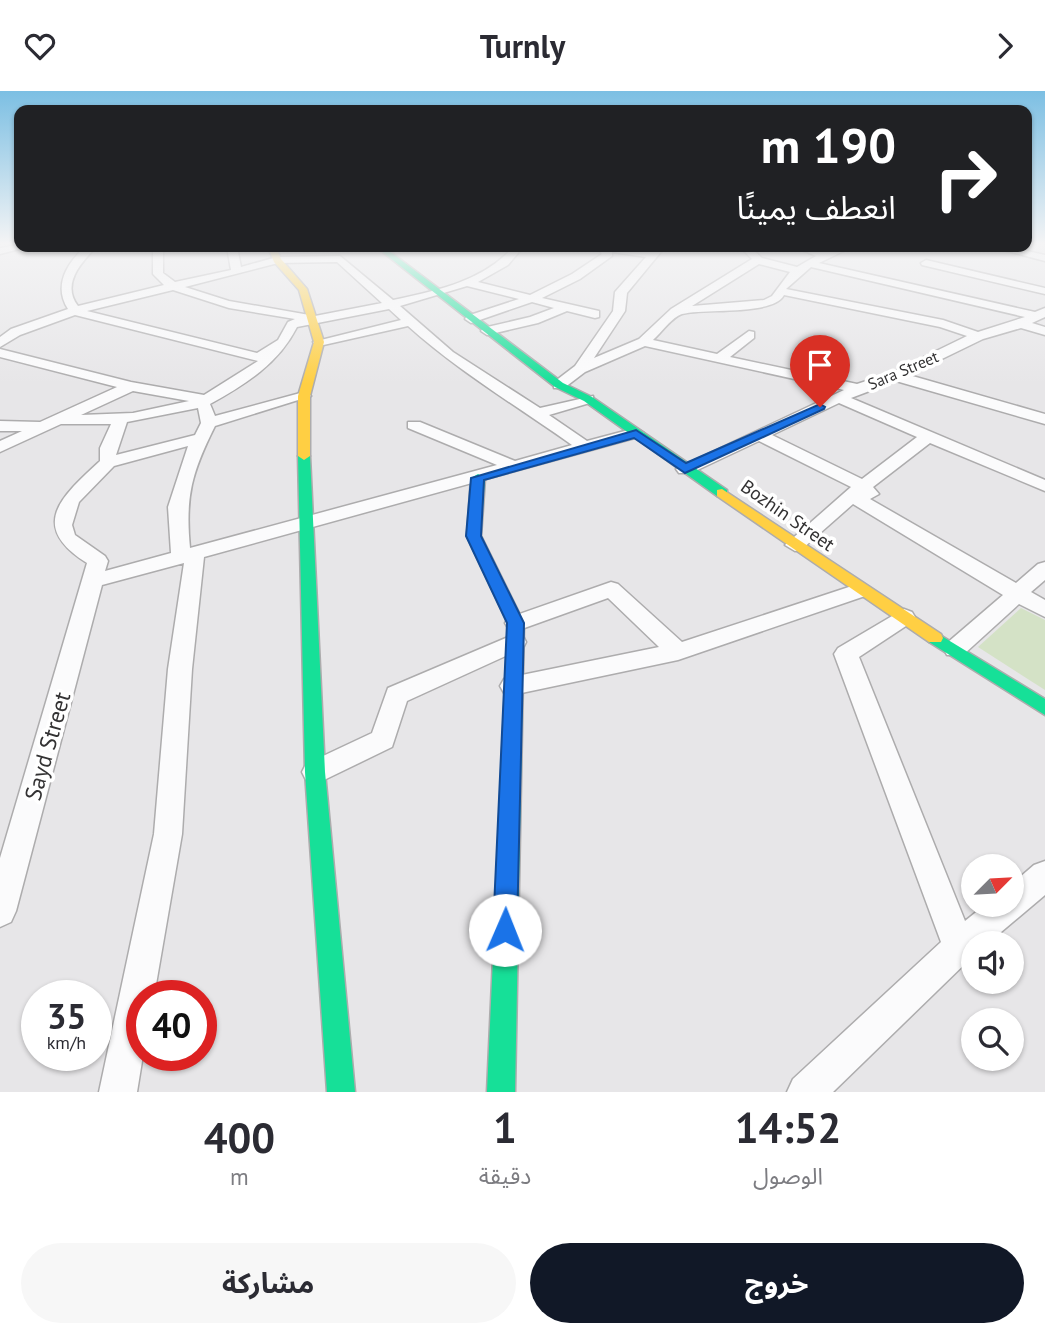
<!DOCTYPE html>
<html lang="ar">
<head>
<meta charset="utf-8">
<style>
  body { margin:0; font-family:"PT Sans","Noto Sans Arabic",sans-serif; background:#f7f7f7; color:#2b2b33; direction:rtl; height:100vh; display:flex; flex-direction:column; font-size:26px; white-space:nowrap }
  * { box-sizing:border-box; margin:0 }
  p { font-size:23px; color:#7c7c81 }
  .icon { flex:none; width:38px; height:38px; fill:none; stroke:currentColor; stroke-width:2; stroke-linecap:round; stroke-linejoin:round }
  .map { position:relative; height:1001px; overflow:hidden; direction:ltr }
  .side { display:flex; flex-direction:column; background:#fff; flex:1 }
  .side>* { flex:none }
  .banner { position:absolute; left:14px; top:14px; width:1018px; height:147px; border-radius:14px; box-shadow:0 2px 5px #0004; direction:rtl; background:#202124; color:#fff; overflow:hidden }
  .needle { width:46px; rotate:66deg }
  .fabs { position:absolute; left:961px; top:763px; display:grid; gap:14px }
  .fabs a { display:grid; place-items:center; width:63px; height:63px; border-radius:50%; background:#fff; box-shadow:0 2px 5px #0004; font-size:35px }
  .speed { position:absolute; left:21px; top:889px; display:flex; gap:14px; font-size:35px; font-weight:700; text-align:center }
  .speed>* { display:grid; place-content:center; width:91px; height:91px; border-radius:50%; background:#fff; box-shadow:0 2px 5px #0004; line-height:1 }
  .speed small { font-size:18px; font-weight:400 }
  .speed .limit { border:10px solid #d22; background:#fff; color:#111 }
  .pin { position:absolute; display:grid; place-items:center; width:60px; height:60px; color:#fff; margin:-72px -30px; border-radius:50% 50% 50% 0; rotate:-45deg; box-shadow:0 0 7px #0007 }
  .pin .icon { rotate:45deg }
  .me { position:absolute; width:77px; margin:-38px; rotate:1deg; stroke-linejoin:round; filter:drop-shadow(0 0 5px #0008) }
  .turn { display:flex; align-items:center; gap:24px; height:147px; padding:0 21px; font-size:32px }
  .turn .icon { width:91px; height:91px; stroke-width:2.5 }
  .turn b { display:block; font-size:49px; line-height:60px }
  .eta { display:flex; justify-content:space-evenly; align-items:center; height:119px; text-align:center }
  .eta b { font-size:42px; font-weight:700; line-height:49px }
  .primary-button { display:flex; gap:14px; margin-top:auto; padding:14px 21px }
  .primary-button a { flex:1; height:80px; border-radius:42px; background:#111827; color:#fff; font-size:28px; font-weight:700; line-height:80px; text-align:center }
  .primary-button a+a { background:#f7f7f7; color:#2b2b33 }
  header { display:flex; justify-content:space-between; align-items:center; height:91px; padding:0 21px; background:#fff; font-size:32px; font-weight:700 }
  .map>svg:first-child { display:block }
  .green { fill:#d4e2c6 }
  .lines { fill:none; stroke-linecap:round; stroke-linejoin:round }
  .street-casing { stroke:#adacad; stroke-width:3 }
  .fast-casing { stroke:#adacad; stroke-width:3 }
  .slow-casing { stroke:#adacad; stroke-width:3 }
  .street { fill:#fbfbfc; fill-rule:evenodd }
  .fast { fill:#16e098; fill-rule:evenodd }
  .slow { fill:#ffcf43; fill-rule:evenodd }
  .route { fill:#1a73e8; stroke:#114b97; stroke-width:2 }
  .labels { text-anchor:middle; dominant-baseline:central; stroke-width:7; stroke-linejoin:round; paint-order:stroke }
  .far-street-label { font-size:16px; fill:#333233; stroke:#fff }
  .street-label { font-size:19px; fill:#333233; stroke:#fff }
  .near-street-label { font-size:23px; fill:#333233; stroke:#fff }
</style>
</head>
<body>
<header><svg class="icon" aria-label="forward" viewBox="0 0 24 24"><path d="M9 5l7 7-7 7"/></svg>Turnly<svg class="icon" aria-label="heart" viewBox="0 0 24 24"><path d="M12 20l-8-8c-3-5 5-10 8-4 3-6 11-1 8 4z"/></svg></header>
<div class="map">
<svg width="1045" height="1001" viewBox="0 0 1045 1001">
  <rect width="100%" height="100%" fill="#e7e6e8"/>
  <path class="green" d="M1021,517L1045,529V599L978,556Z"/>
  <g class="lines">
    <g class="street-casing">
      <path id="street" d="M19,154L27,156L0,163V157Z
        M85,156H96C81,172 61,193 78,215L164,194L153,183V156H163V182L175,191L231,179L227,156H237L241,176L277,166L340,165L393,209C436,200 484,190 513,156H523L508,174L478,191L530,204L572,183L602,163L597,156L651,161L655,156H665L627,202L625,220L594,267L639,248L671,218L752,168L740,156H750L762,167L797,176L816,165L795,156H809L825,161L839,156H852L819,172L1035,221L1045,217V226L1032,232L1045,236V244L1021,237L983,248L909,284L1045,323V333L896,290L851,307L1045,389V400L930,352L873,396L879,403L870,408L1016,492L1038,473L1045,471V489L1031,501L1045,509V526L1019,513L963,564H947L944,558L947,552L1003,504L853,413L802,458L795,460L785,454L851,396L759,350L691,382H679L676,378L844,299L645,255L585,281L564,297H554V291L575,275L613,220L615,201L646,166L612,161V165L580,188L542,207L599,220V226L595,227L567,220L538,232L487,244L481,240L483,237L530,226L554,217L532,211L471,232L465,228L467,225L519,208L467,195L400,215L453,261L540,317L593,305V311L549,324L587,350L636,337L644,342L642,345L204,466L192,578L182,743L154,905H142L143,964L137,1001H99L154,743L168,578L184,472L102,494L16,820L11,831L0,836V767L87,472C28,435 61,406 100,370V357L111,333H61L0,361V350L22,340H0V330L40,331L117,296L0,266V258L131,291L204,304L258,270L75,224L20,244L0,256V246L11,238L68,218C53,195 67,172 85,156ZM337,171L382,212L315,225L229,210L185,196L278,172ZM759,173L790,181L772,205L764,209L692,215ZM811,176L1025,226L978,241L943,229L786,198ZM173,199L229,217L295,228L288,231L278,249L257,262L87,220ZM784,204L940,236L967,245L891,282L857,293L730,266L754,247V241L749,240L717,263L653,249C661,242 672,226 682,223C704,217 773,225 784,204ZM389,218L401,229L313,251L319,255L408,235C458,280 517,315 572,354L515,370L420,331H408V337L497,374L190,457C185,405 192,381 215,335L311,305L304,301L215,325L210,313C246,293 278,273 297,236ZM133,300L189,310L133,322L81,324ZM839,312L917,346L862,388L772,344ZM198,317L201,332L195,344L116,364L127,331ZM188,355L168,416L171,462L105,480L108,470L105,465L75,444L72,434L79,411L114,375Z
        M992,156H1009L1045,164V170Z
        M926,169L1045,197V203L922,174L921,172Z
        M611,491L618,493L682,551L861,492L871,499L868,504L678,569L512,604L504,602L500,595L504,588L512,586L659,556L608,507L516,540L508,537L505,532L508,527Z
        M904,518L912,521L915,526L912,531L859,566L965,830L985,814H1012V793L1034,774L1045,770V804L988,852H973V865L833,1001H787L793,988L941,851L834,563L838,557Z
        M515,543L523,545L526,551L523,557L407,610L392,656L324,689L315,692L306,689L302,681L306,673L372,642L388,597Z"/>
    </g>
    <g class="fast-casing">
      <path id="fast" d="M376,156H384L563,292L592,306L727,399V405H717L584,310L555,296Z
        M304,361L310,365L325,681L355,1001H327L305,681L298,365Z
        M478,383L485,387L481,445L524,532L515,1001H487L508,532L467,445L471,387Z
        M935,541L1045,608V624L929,551L927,547L929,543Z"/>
    </g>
    <g class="slow-casing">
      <path id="slow" d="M268,156H276L281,168L307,198L324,251L310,305V365L304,369L298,365V305L314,251L299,199L274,171Z
        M722,398L941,543L943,547L941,551H929L717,405V399Z"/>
    </g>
    <use href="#street" class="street"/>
    <use href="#fast" class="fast"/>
    <use href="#slow" class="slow"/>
  </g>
  <linearGradient id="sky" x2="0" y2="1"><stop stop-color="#7cbfe3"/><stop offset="0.52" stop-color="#f4f4f5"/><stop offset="1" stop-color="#f4f4f5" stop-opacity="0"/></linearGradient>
  <rect width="1045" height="293" fill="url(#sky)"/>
  <path class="route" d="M820,313L825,316L824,318L685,382L634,347L484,389L481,445L524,532L517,839L514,847L505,851L497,847L493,839L507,532L466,445L471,387L636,339L686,372Z"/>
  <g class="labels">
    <g class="far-street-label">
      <text transform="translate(903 279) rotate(-23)">Sara Street</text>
    </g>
    <g class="street-label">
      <text transform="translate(788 424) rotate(35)">Bozhin Street</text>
    </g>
    <g class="near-street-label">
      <text transform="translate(47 655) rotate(-74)">Sayd Street</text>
    </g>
  </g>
</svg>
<div class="fabs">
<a><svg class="needle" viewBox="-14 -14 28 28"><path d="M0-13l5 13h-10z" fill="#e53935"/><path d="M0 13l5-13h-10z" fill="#7c7c81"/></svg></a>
<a><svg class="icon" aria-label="sound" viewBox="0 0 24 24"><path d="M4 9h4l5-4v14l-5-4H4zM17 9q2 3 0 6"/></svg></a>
<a><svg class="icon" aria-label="search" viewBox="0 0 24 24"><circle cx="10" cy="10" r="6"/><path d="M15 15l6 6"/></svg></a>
</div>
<div class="speed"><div>35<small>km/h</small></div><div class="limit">40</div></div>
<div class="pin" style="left:820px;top:316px;background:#d93025"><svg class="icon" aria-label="arrive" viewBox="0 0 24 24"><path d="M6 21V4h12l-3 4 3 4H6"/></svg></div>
<svg class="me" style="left:505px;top:839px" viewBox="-20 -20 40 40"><circle r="19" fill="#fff"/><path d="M0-13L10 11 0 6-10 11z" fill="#1a73e8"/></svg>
<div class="banner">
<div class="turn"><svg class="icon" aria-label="right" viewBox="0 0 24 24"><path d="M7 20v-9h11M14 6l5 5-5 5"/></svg><div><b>190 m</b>انعطف يمينًا</div></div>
</div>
</div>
<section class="side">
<div class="eta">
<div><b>14:52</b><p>الوصول</p></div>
<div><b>1</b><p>دقيقة</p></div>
<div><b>400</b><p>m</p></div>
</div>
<div class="primary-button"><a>خروج</a><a>مشاركة</a></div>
</section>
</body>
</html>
